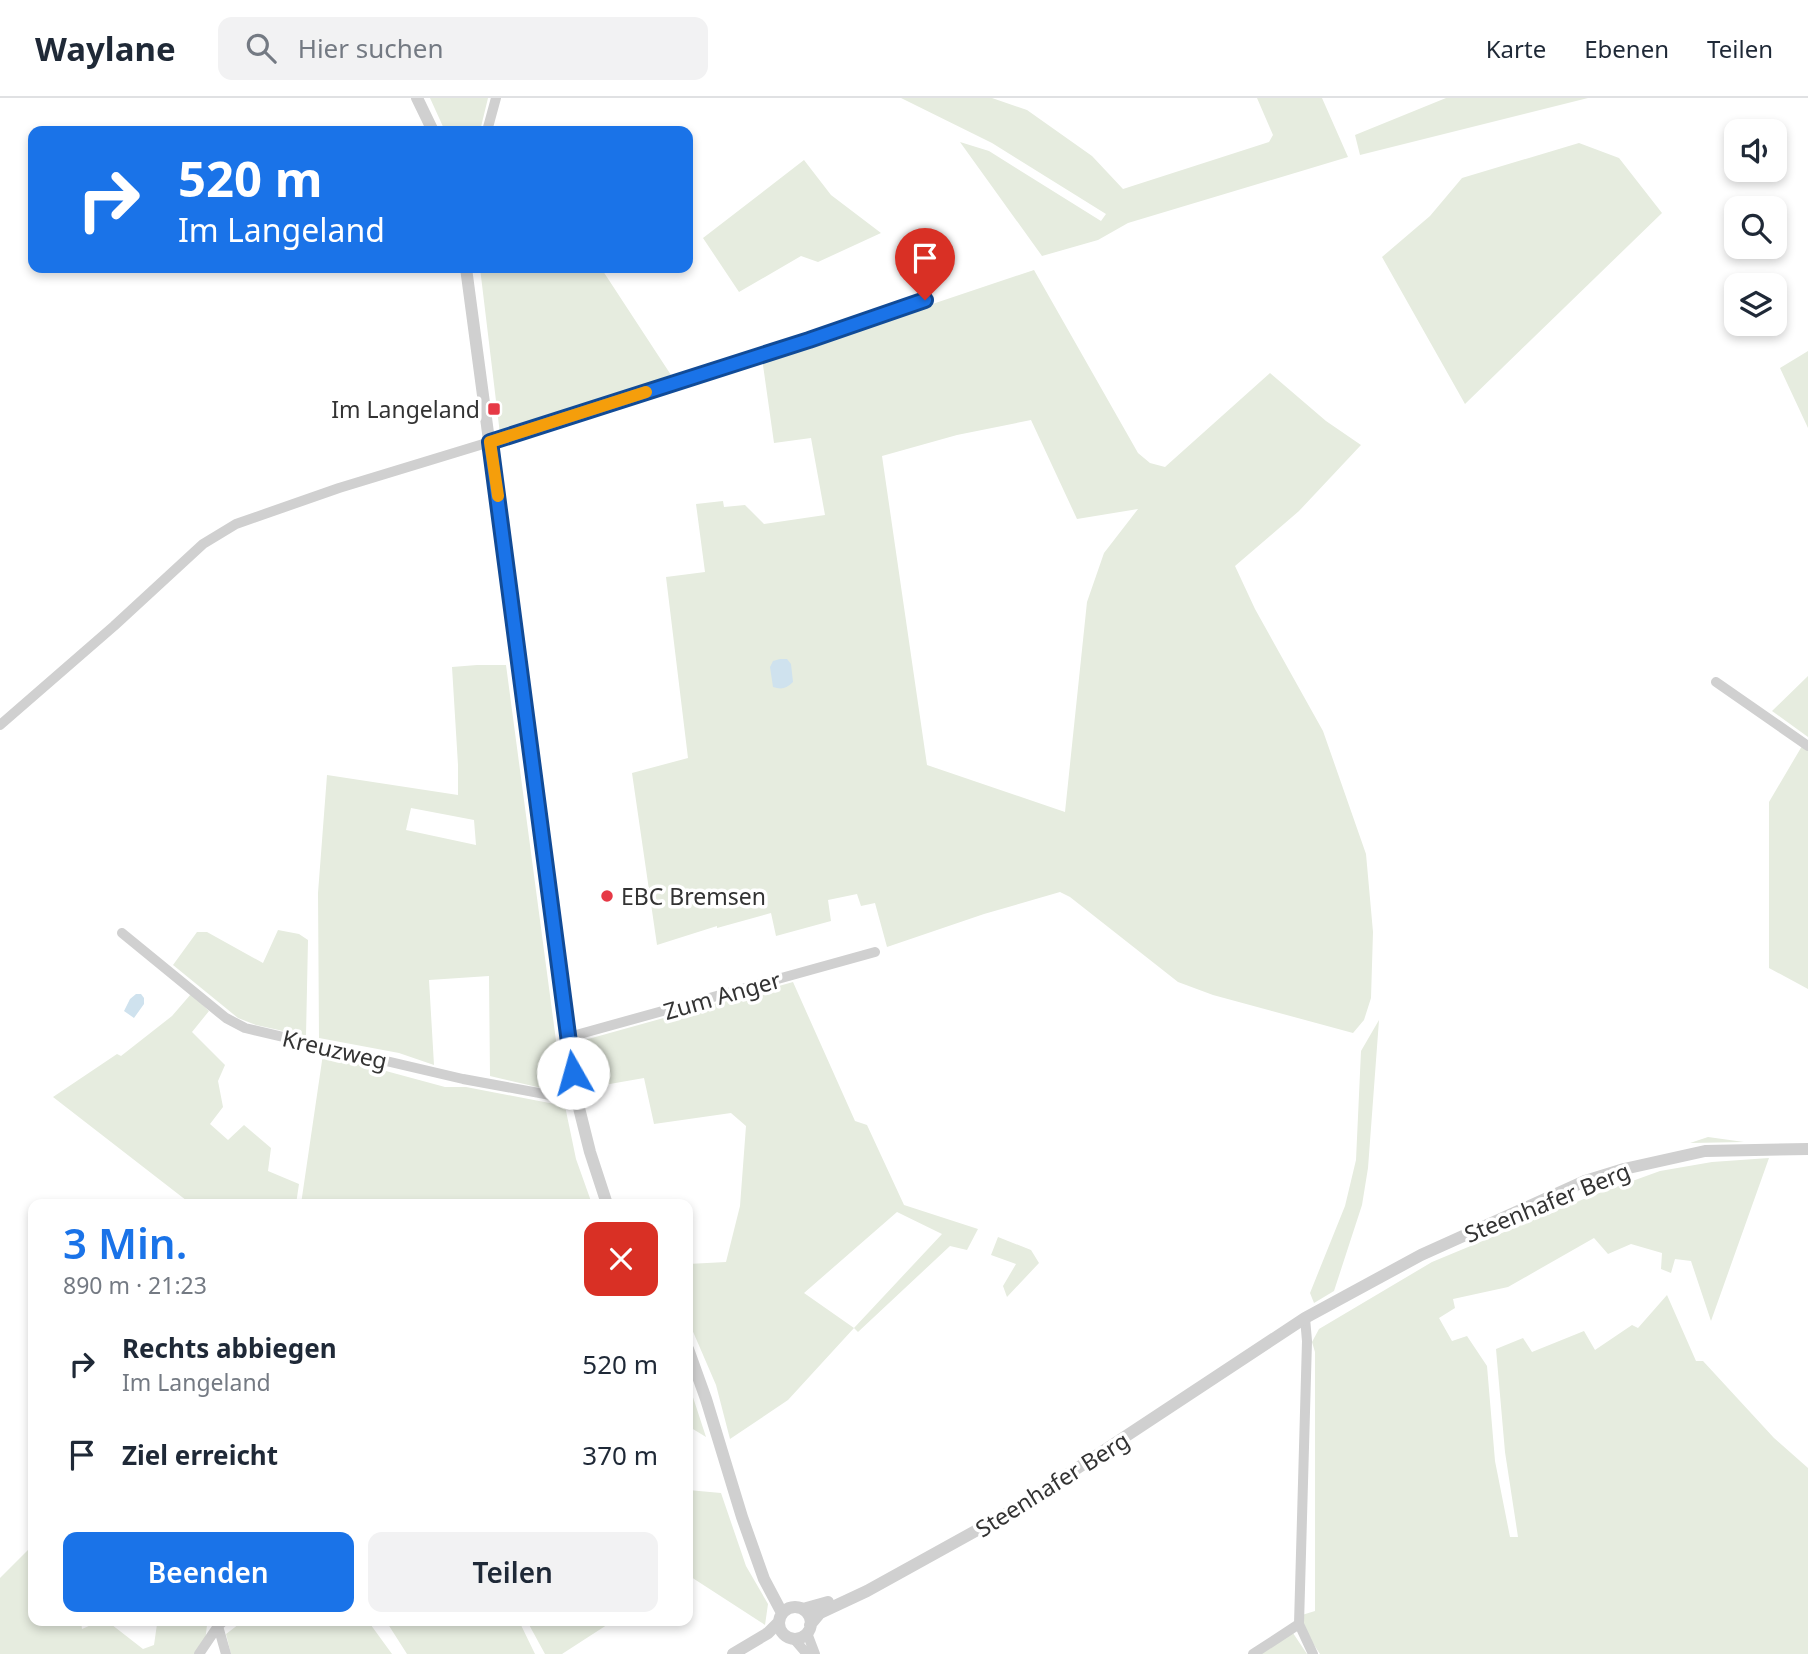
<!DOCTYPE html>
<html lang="de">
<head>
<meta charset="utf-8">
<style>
  body { margin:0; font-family:"Noto Sans",sans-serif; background:#f2f2f3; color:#1f2937; height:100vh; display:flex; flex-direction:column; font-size:26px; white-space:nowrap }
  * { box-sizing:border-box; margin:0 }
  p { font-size:23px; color:#747a83 }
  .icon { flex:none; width:38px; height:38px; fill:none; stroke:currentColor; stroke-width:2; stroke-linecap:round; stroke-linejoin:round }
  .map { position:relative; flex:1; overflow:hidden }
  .drawer { position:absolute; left:28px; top:1101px; width:665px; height:427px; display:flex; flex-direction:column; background:#fff; border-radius:14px; box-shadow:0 4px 10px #0003 }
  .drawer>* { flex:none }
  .hud { position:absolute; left:28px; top:28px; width:665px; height:147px; border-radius:14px; box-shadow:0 4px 10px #0003; background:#1a73e8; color:#fff; overflow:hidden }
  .controls { position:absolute; left:1724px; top:21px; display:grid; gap:14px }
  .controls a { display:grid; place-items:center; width:63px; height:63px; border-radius:14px; background:#fff; box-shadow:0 4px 10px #0003; font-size:35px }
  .pin { position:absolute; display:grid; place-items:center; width:60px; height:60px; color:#fff; margin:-72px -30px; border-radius:50% 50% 50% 0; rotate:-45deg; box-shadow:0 0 7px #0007 }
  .pin .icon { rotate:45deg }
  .me { position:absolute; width:77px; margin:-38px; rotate:353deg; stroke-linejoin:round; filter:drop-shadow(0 0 5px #0008) }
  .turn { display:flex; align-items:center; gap:24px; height:147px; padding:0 35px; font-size:32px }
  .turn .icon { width:91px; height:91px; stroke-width:2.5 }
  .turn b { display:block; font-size:49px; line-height:60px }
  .round { display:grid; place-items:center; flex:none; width:74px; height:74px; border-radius:14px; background:#f2f2f3 }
  .overview { display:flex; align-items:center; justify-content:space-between; height:119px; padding:0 35px }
  h1 { font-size:42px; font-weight:600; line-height:52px; color:#1a73e8 }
  .button { display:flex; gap:14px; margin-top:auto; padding:14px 35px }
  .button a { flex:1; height:80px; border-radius:14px; background:#1a73e8; color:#fff; font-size:28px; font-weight:600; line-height:80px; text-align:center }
  .button a+a { background:#f2f2f3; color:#1f2937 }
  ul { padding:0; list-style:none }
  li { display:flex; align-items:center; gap:21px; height:91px; padding:0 35px }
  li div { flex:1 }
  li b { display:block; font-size:26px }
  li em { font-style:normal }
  header { display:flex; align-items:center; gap:42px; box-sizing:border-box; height:98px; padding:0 35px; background:#fff; border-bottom:2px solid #e0e1e3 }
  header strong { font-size:33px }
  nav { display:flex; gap:38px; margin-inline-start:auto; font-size:24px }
  .search { width:490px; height:63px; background:#f2f2f3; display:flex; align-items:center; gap:18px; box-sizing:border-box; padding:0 24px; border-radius:14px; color:#747a83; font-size:26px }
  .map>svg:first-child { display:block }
  .green { fill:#e6ecdf; fill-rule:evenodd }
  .water { fill:#cfe2ee }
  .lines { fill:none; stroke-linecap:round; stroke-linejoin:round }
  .minor { stroke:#d0d0d0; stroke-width:10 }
  .tertiary { stroke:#d0d0d0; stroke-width:12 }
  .route-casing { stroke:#114b97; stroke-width:18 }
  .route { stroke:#1a73e8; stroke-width:12 }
  .slow { stroke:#f59e0b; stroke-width:12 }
  .poi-dot { fill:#e63946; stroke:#fff; stroke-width:2.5 }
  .labels { text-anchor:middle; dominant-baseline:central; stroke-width:7; stroke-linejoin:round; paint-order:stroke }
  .poi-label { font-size:23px; fill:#333; stroke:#fff; text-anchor:end }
  .street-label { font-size:23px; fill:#333; stroke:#fff }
</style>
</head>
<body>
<header>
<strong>Waylane</strong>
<div class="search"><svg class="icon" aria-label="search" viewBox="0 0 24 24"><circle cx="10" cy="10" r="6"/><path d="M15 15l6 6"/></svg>Hier suchen</div>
<nav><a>Karte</a><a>Ebenen</a><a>Teilen</a></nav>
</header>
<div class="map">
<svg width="1808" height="1556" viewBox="0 0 1808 1556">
  <rect width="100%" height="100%" fill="#fff"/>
  <path class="green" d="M430,0H488L480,33H445Z
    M901,0H992L1027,12L1092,58L1123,91L1269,44L1273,37L1257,0H1322L1348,59L1128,125L1098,142L1042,158L960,44L989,53L1101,123L1106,116L992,45Z
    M1446,0H1588L1360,57L1355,37Z
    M1579,45L1619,60L1662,115L1465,306L1382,159L1430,118L1462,80Z
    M804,62L831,97L881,135L818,164L801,158L739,194L703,140Z
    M480,170H601L671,277L500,336Z
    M1034,172L1138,355L1150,365L1165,369L1270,275L1326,323L1361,347L1299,413L1235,468L1255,511L1323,633L1366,756L1373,834L1371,900L1364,922L1353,935L1213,897L1178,884L1070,799L1060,794L984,816L887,849L875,805L861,808L857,796L828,802L831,823L776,838L771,815L717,830V828L657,847L632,675L688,660L666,479L705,474L696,406L723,403L724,409L745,407L764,426L825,417L811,340L774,345L762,260L864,229ZM1031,322L1077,421L1138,411L1104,455L1087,504L1065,714L927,667L882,358L957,337Z
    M1808,253V330L1780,270Z
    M477,567H506L563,995L490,978L489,878L429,882L434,967L399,955L319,940L318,795L327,677L458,697V667L452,569ZM411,710L474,722L476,747L406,732Z
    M1808,578V639L1772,613Z
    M1802,648L1808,652V891L1769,870V704Z
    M278,832L299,836L308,842L306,938L256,927L238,920L173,867L197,834H207L263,865Z
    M793,884L855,1023L867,1027L904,1107L978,1131L967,1152L950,1148L858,1234L854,1230L788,1302L730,1341L716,1287L688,1222V1166L726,1164L740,1108L746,1028L731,1015L654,1026L644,980L587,990L581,943ZM897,1114L942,1136L854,1230L804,1195Z
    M191,896L209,913L192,934L225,967L218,983L223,1009L210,1026L228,1042L244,1027L271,1050L268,1073L299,1086L296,1106H191L53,999L117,956L121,958L172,918Z
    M1379,922L1368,1070L1362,1107L1334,1193L1314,1205L1310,1195L1345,1108L1356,1062L1361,953Z
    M323,956L445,989H466L565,1008L576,1061L592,1106H301Z
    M1708,1039L1744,1044L1690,1045Z
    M1769,1060L1711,1223L1691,1163L1675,1161L1671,1175L1661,1171L1662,1155L1631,1146L1608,1156L1594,1140L1508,1189L1453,1201L1455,1210L1439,1220L1452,1243L1467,1238L1487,1268L1495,1363L1510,1439H1518L1505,1354L1496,1251L1523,1240L1532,1254L1584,1233L1595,1252L1632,1227L1638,1230L1667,1197L1696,1263H1703L1774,1340L1808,1370V1556H1320L1306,1535L1302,1517L1315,1513V1254L1312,1244L1319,1231L1432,1164L1591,1098L1660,1073L1712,1064Z
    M998,1139L1031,1152L1039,1165L1007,1199L1003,1188L1016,1166L991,1157Z
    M688,1283V1284L706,1339L688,1328Z
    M688,1392L721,1395L746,1468L768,1506L765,1527L688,1477Z
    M33,1447V1522L81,1523L82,1531L100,1523H107L143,1551L154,1547L157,1526L207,1527L205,1544L196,1556H0V1480Z
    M243,1523H368L392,1556H231L226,1536Z
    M386,1523H519L535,1556H407Z
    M527,1523H613L562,1556H545Z
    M1293,1535L1307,1556H1260Z"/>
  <path class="water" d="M780,561H787L791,566L793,584C787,590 782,592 773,589L770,569L773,563Z
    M136,896H141L144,900V906L134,920L124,913L130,901Z"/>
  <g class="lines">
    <path class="minor" d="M487,33L496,0
      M1716,584L1808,648
      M0,627L114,528L203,446L236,426L339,390L480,347L809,242L925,202
      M122,835L226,920L245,930L463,981L577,1002
      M569,939L875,854
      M1305,1220L1307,1243L1299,1526L1313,1556
      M218,1528L226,1556
      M807,1535L815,1556
      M794,1541L807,1556
      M199,1556L218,1528L225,1522
      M1253,1556L1299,1526"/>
    <path class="tertiary" d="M417,0L433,33
      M466,170L577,1002L590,1054L607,1106
      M688,1251L706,1301L742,1419L764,1481L782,1515
      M779 1525a16 16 0 1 1 32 0a16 16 0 1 1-32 0Z
      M803,1511L828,1504
      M810,1527L820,1515L867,1493L1017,1410L1305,1220L1421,1157L1585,1083L1624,1071L1705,1053L1808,1051
      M733,1556L768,1535L779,1524"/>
  </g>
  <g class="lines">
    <g class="route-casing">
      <path id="route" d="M573,975L490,344L809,242L925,202"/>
    </g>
    <use href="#route" class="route"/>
    <path class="slow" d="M498,398L490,344L646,294"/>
  </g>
  <g class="poi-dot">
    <rect x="487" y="304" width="14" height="14" rx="3.5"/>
    <circle cx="607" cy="798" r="7"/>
  </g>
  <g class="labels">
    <g class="poi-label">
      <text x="480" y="311">Im Langeland</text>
      <text x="621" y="798" text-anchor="start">EBC Bremsen</text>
    </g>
    <g class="street-label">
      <text transform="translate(722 897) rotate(-16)">Zum Anger</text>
      <text transform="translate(335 951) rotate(13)">Kreuzweg</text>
      <text transform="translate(1547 1104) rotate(-22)">Steenhafer Berg</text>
      <text transform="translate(1052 1386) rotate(-32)">Steenhafer Berg</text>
    </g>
  </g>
</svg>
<div class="controls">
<a><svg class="icon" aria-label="sound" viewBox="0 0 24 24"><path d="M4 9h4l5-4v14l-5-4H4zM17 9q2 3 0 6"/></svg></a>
<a><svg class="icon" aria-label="search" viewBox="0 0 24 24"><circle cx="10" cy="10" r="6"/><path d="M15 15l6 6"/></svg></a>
<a><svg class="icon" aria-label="layers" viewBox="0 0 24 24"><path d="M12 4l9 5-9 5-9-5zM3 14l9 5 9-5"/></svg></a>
</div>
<div class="pin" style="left:925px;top:202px;background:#d93025"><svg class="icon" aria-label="arrive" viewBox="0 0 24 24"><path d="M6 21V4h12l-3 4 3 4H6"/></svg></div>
<svg class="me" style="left:573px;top:975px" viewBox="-20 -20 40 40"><circle r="19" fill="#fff"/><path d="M0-13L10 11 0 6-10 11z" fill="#1a73e8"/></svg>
<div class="hud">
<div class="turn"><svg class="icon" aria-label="right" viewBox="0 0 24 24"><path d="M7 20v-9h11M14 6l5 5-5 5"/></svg><div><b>520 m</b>Im Langeland</div></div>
</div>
<section class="drawer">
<div class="overview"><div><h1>3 Min.</h1><p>890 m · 21:23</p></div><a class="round" style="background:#d93025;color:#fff"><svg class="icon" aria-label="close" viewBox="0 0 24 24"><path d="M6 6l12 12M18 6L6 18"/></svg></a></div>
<ul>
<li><svg class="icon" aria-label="right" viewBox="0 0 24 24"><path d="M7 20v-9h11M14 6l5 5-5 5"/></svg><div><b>Rechts abbiegen</b><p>Im Langeland</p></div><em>520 m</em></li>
<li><svg class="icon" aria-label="arrive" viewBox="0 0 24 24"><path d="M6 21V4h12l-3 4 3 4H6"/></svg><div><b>Ziel erreicht</b></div><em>370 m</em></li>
</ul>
<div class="button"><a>Beenden</a><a>Teilen</a></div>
</section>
</div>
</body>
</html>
